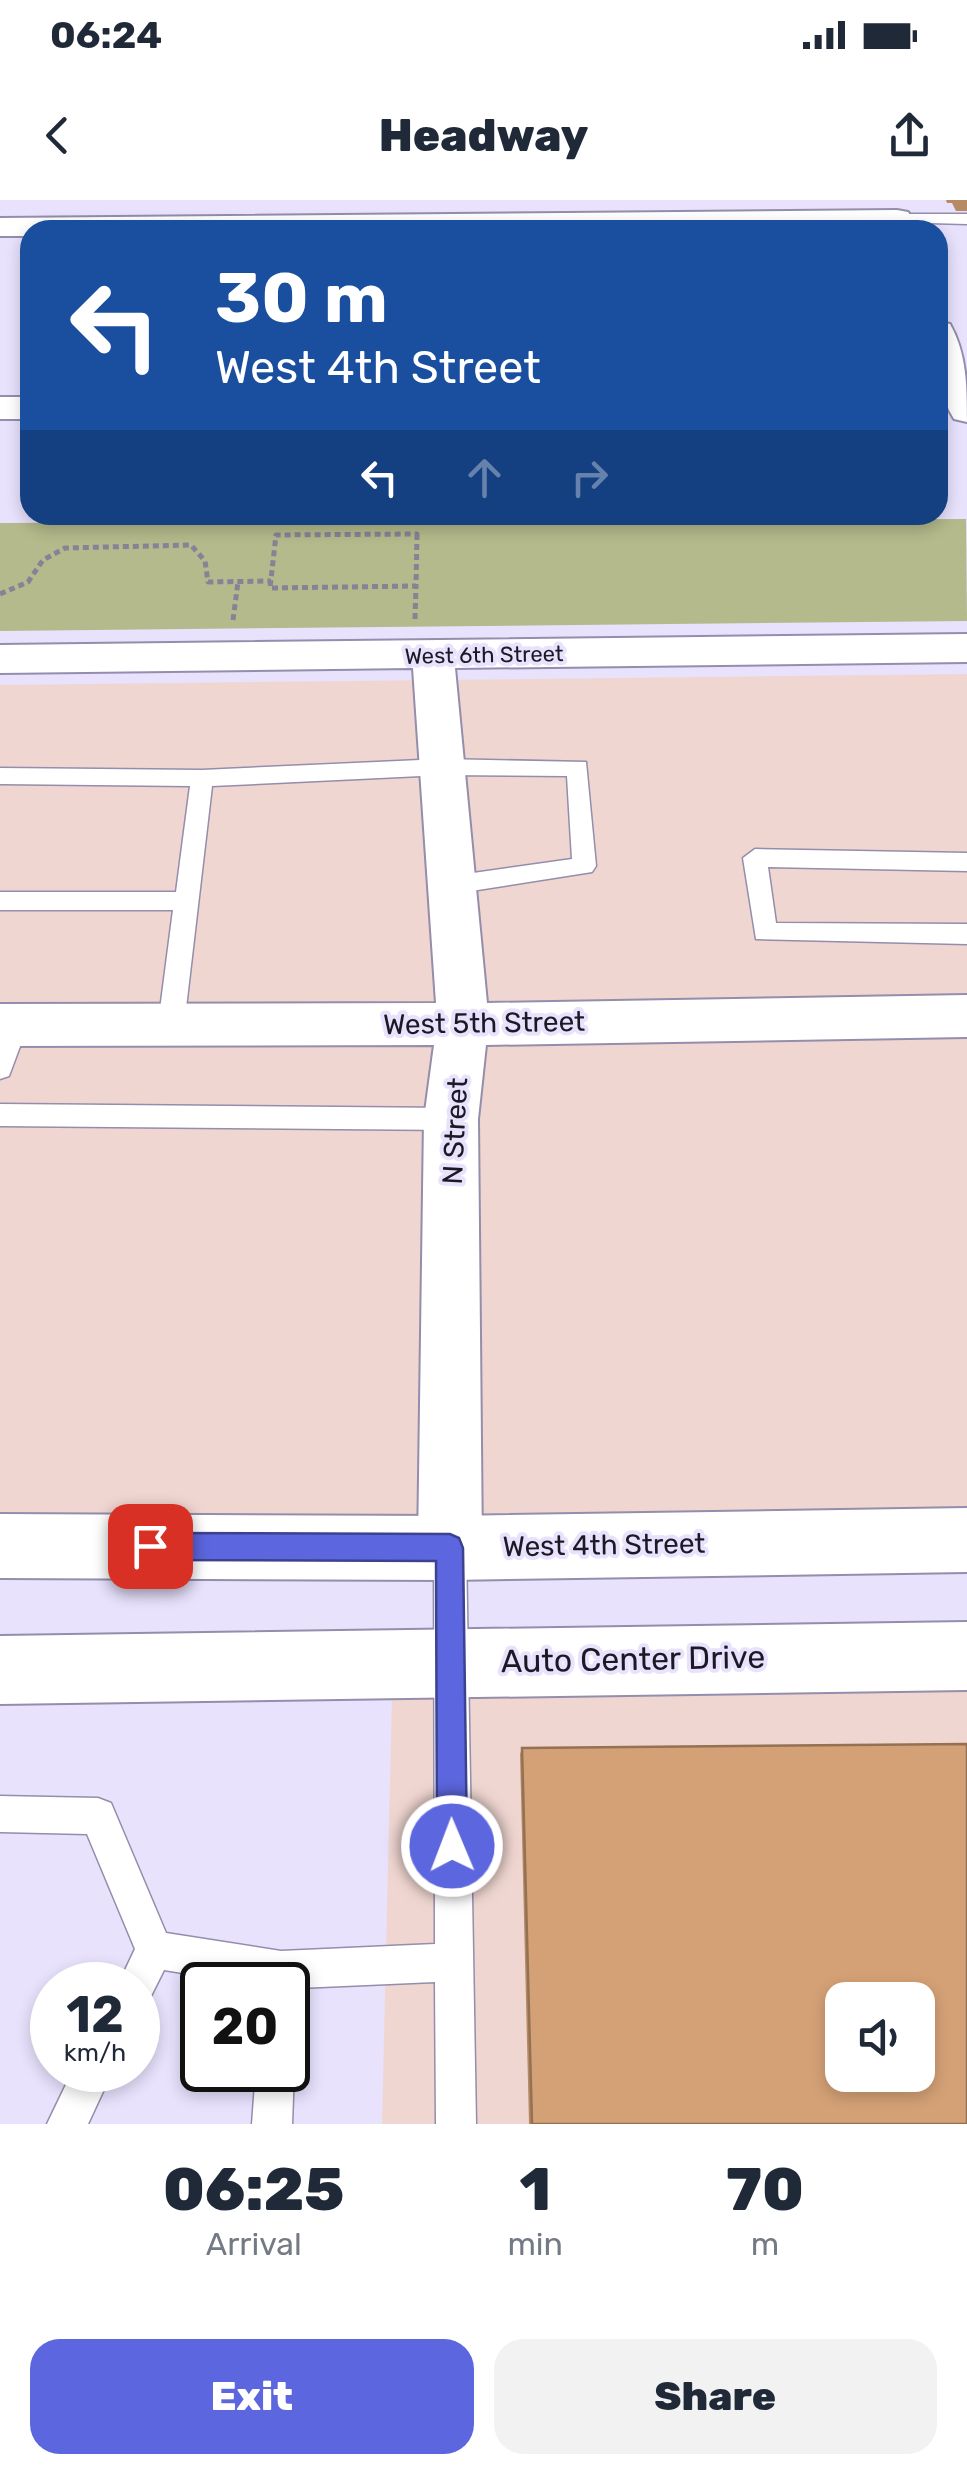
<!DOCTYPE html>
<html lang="en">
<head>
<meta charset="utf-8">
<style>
  body { margin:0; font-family:Rubik,sans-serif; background:#f2f2f3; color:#1f2937; height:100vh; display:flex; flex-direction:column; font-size:38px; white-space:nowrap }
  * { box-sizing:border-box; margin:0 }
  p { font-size:32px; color:#747a83 }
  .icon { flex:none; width:55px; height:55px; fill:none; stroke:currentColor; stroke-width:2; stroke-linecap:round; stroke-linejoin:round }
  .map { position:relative; height:1924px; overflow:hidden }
  .panel { display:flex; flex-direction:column; background:#fff; flex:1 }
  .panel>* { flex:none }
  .hud { position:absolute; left:20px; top:20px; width:928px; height:305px; border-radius:30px; box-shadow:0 5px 15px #0003; background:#1a4fa0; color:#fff; overflow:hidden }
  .controls { position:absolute; left:825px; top:1782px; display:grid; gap:20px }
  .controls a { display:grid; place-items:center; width:110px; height:110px; border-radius:20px; background:#fff; box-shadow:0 5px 15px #0003; font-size:50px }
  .speed { position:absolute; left:30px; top:1762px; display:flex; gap:20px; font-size:50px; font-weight:700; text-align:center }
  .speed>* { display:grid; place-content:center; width:130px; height:130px; border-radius:50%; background:#fff; box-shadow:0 5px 15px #0003; line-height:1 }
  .speed small { font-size:25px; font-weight:400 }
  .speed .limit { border:5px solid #111; border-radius:15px; background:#fff; color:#111 }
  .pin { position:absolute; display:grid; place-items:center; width:85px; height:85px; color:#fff; margin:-42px; border-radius:20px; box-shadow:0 5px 15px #0006 }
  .me { position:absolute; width:110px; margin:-55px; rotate:359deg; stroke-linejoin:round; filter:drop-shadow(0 0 8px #0008) }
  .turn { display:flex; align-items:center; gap:35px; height:210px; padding:0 30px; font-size:45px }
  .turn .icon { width:130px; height:130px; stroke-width:2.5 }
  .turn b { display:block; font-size:70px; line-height:85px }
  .lanes { display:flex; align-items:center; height:95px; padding:0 30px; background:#0003; justify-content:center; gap:50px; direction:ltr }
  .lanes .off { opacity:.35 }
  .eta { display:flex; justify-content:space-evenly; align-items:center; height:170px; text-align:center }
  .eta b { font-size:60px; font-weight:800; line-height:70px }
  .cta { display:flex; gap:20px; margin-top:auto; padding:20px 30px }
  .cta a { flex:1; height:115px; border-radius:30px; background:#5c66de; color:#fff; font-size:40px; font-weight:800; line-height:115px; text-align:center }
  .cta a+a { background:#f2f2f3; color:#1f2937 }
  .status { display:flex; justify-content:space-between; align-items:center; height:70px; padding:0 50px; background:#fff; direction:ltr }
  .status svg { height:28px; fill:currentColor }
  header { display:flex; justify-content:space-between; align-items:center; height:130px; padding:0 30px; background:#fff; font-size:45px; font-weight:800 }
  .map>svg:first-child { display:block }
  .industrial { fill:#f0d6d1; fill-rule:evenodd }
  .green { fill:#b4ba8b }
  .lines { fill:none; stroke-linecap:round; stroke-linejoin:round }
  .lane-casing { stroke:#948dab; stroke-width:3 }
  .street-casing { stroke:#948dab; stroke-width:4 }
  .secondary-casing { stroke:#948dab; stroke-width:4 }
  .path { stroke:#878397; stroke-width:5; stroke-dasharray:6 4; stroke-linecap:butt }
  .lane { fill:#fff; fill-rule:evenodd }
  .street { fill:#fff; fill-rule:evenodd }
  .secondary { fill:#fff; fill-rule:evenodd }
  .wall { fill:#b68a65 }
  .building { fill:#d4a176; stroke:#947153; stroke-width:2.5; fill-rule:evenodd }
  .route { fill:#5c66de; stroke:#3c4290; stroke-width:2.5 }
  .labels { text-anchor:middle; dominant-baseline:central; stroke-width:8; stroke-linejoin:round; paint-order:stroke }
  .far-street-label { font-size:22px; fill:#1c1925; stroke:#e8e2fd }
  .street-label { font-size:28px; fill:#1c1925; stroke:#e8e2fd }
  .near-street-label { font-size:32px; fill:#1c1925; stroke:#e8e2fd }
</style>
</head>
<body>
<div class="status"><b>06:24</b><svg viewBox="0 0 49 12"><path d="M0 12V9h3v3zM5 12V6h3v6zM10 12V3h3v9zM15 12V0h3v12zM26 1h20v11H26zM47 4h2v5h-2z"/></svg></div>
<header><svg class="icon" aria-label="back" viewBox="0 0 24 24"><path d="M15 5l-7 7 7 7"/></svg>Headway<svg class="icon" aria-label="share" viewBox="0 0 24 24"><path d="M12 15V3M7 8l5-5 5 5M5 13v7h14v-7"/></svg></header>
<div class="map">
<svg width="967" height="1924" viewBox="0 0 967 1924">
  <rect width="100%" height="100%" fill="#e8e2fd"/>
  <path class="industrial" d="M967,474V1307L0,1321V485Z
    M967,1490V1924H382L392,1495ZM842,1800H918V1875H842Z"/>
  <path class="green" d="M966,319L967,421L0,431V323Z"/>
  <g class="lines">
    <g class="lane-casing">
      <path id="lane" d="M897,14H967V24L891,22V16Z
        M442,559L586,562L596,666L592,672L452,694L440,685L452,676L572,659L567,576L442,575L212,586L184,825L180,832L171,835L162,832L158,825L173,710H0V692H176L190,586L0,584V568L202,570Z
        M755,649L967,653V671L768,667L776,723L967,724V744L756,739L743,658Z
        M15,815L24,818L28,825L9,876L0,879V831L6,818Z
        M0,904L451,908L461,911L464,919L461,927L451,930L0,926Z
        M450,1332L461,1337L466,1348L476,1924H436L435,1782L298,1788L293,1798L288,1801V1785H257L164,1770L150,1798L138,1804V1785H118L135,1749L87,1634L0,1632V1596L98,1598L111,1603L166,1733L281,1751L435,1744L434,1348L439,1337Z
        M288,1856L294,1870L292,1924H252L256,1870H288Z
        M73,1870H113L88,1924H47Z"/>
    </g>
    <g class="street-casing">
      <path id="street" d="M897,10L908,12L913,19L908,26L712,30H30V36H0V18Z
        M938,121L950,124C967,154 967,187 967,222L954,219C935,190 936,153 938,121Z
        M0,197H30V219H0Z
        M967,434V462L455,468L487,803L967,795V837L486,845L478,919L482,1348L473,1371L450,1380L427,1371L418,1348L424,919L434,845L0,846V804L436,803L413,468L0,473V445Z"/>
    </g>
    <g class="secondary-casing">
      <path id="secondary" d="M967,1308V1372L450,1380L0,1378V1314L450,1316Z
        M967,1422V1490L0,1504V1436Z"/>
    </g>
    <path class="path" d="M417,334L416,386L270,388L276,335Z
      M0,394L28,382L43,360L65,348L191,345L205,361L208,382L271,381
      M415,419L416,386
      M233,420L238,382"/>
    <use href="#lane" class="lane"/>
    <use href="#street" class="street"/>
    <use href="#secondary" class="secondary"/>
  </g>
  <path class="wall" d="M946,0H967V11H956L952,3H947Z
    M522,1548L967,1924H529L520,1554Z"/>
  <path class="building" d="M967,1544V1924H532L522,1548ZM842,1800H918V1875H842Z"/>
  <path class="route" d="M150,1333L450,1334L459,1338L463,1348L467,1646L463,1656L452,1660L442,1656L437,1646L436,1361L150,1360L141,1356L137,1346L141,1337Z"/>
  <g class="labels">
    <g class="far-street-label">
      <text transform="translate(484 455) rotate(-1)">West 6th Street</text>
    </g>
    <g class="street-label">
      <text transform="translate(484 823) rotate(-1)">West 5th Street</text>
      <text transform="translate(455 931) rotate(-87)">N Street</text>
      <text transform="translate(604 1345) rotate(-1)">West 4th Street</text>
    </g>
    <g class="near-street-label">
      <text transform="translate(633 1459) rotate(-1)">Auto Center Drive</text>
    </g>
  </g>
</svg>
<div class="controls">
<a><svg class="icon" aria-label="sound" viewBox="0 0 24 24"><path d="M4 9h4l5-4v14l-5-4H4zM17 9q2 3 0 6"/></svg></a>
</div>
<div class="speed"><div>12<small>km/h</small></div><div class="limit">20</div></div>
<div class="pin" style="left:150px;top:1346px;background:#d93025"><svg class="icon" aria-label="arrive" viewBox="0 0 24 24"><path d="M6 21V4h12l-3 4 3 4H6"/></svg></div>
<svg class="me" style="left:452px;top:1646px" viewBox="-20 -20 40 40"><circle r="17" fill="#5c66de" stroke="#fff" stroke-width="3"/><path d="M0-11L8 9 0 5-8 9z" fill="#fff"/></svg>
<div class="hud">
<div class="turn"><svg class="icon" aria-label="left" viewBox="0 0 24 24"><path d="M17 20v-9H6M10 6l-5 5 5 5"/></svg><div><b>30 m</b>West 4th Street</div></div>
<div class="lanes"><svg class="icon" aria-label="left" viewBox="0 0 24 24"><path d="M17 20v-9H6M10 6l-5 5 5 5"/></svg><svg class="icon off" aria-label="ahead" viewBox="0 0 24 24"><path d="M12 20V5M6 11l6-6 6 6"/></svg><svg class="icon off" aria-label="right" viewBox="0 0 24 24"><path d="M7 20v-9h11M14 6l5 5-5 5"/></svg></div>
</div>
</div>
<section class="panel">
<div class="eta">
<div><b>06:25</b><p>Arrival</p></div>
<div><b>1</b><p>min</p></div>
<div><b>70</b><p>m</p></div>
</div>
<div class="cta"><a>Exit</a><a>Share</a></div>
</section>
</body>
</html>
